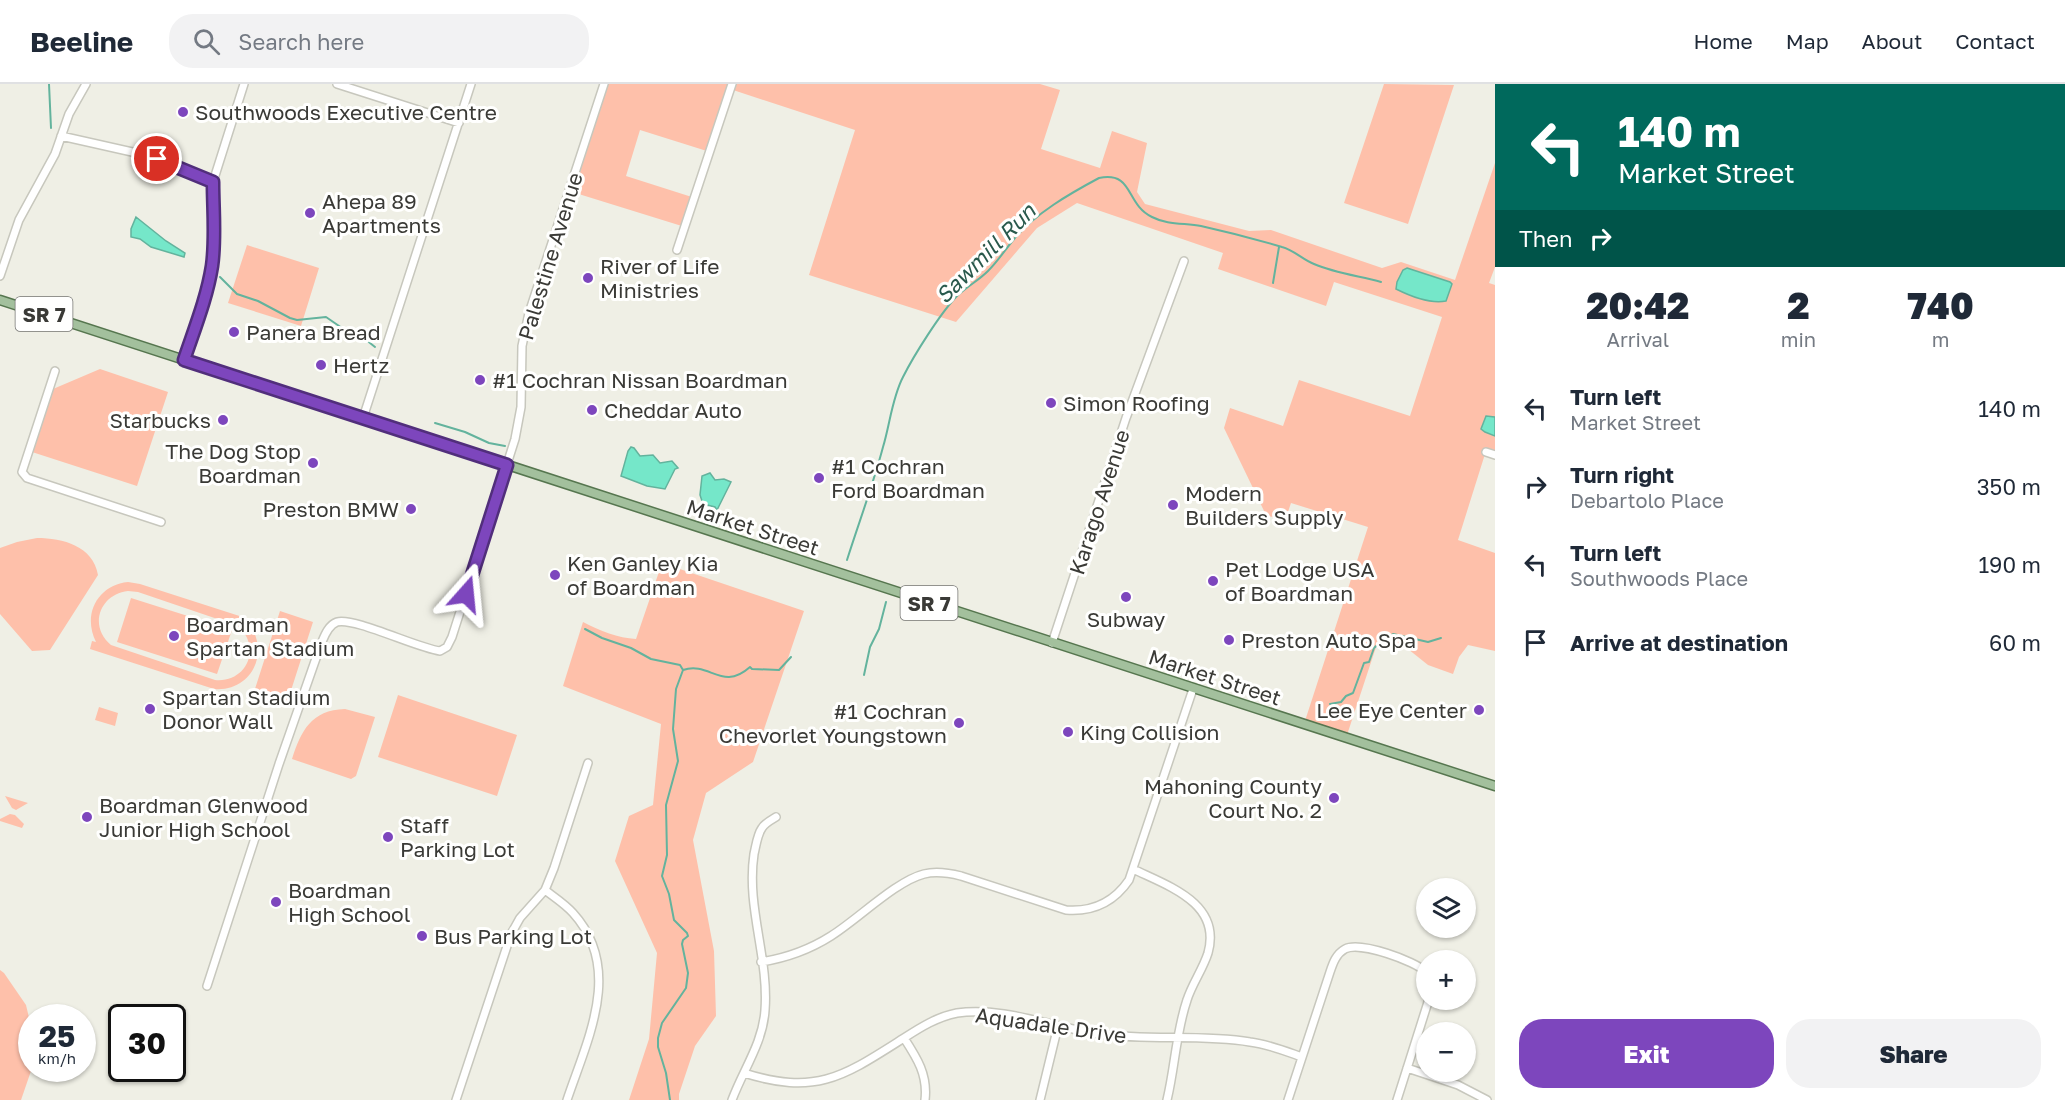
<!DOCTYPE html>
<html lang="en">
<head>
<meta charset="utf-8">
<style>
  body { margin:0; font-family:"Golos Text",sans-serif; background:#f2f2f3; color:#1f2937; height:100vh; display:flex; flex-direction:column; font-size:22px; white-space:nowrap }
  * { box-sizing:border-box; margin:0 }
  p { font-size:20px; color:#747a83 }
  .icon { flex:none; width:33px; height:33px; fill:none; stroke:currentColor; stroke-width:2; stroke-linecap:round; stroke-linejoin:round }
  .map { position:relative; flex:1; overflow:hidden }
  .side { display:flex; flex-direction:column; background:#fff; width:570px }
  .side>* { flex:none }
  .banner { background:#00695c; color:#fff; overflow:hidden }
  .controls { position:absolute; left:1416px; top:794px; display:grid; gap:12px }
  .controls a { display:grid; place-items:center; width:60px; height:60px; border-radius:50%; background:#fff; box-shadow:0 2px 4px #0004; font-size:30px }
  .speed { position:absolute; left:18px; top:920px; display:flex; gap:12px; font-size:30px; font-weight:700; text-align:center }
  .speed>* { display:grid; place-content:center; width:78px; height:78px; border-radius:50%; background:#fff; box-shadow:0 2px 4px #0004; line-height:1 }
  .speed small { font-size:15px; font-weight:400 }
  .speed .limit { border:3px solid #111; border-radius:9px; background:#fff; color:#111 }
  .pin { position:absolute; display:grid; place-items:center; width:51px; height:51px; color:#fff; margin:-26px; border:3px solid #fff; border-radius:50%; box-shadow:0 2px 6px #0007 }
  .me { position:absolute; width:66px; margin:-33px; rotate:18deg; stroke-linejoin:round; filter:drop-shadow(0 0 4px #0008) }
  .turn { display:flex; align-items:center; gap:21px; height:126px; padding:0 24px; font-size:27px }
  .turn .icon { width:78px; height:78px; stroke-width:2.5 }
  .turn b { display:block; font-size:42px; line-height:51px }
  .then { display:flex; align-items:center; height:57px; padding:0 24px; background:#0003; gap:12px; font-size:22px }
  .eta { display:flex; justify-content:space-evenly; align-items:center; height:102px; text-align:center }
  .eta b { font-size:36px; font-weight:800; line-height:42px }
  .primary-button { display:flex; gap:12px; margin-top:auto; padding:12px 24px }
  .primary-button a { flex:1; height:69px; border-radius:24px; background:#7d46bd; color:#fff; font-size:24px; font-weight:800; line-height:69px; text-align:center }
  .primary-button a+a { background:#f2f2f3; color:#1f2937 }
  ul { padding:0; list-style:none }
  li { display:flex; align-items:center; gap:18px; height:78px; padding:0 24px }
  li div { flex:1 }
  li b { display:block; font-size:22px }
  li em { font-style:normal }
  header { display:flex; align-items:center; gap:36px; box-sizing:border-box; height:84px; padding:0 30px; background:#fff; border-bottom:2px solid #e0e1e3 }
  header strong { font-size:28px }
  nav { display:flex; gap:33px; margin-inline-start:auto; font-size:21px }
  .search { width:420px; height:54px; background:#f2f2f3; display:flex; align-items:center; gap:15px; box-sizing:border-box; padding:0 21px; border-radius:24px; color:#747a83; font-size:22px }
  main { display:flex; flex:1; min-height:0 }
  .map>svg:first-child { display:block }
  .green { fill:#fec0aa; fill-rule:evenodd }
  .water { fill:#75e7c9; stroke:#63b39d; stroke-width:1.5 }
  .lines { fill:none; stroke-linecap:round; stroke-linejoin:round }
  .stream { stroke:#63b39d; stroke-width:2 }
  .minor-casing { stroke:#c7c7bd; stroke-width:10 }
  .major-casing { stroke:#56764f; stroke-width:11 }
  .minor { stroke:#fff; stroke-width:7 }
  .major { stroke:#a3c09d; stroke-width:8 }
  .route-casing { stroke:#512e7b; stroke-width:15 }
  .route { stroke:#7d46bd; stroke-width:10 }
  .poi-dot { fill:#7d46bd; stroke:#fffffe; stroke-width:2 }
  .labels { text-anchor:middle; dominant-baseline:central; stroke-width:6; stroke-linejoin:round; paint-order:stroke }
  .shield { fill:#fffffe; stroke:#757572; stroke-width:1.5 }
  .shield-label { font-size:20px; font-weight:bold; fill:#3a3a36 }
  .poi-label { font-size:21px; fill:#3a3a36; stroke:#fffffe; text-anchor:start }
  .street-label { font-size:21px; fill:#3a3a36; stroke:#fffffe }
  .water-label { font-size:22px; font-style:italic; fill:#29594c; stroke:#fffffe }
</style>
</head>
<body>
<header>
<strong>Beeline</strong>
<div class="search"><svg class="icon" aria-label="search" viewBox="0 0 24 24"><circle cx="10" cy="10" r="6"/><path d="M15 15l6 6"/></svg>Search here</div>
<nav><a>Home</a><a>Map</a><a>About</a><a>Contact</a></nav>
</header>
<main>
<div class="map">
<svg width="1495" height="1016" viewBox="0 0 1495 1016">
  <rect width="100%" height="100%" fill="#efefe5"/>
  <path class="green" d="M604,0H1040L1060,6L1041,65L1100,84L1112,47L1147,59L1137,108L1145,120L1249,147L1271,146L1382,184L1401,178L1455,196L1495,79V183L1489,199L1495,201V371L1485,370L1458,456L1495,469V567L1468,561L1459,573L1453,590L1428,581L1403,561L1379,554L1346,654L1304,640L1368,443L1291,419L1285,437L1266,431L1224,344L1230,324L1283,342L1299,296L1410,332L1442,233L1334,198L1326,222L1218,185L1223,169L1077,119L1037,144L956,238L809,191L855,46L730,5L710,68L640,46L626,92L695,114L685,143L569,107Z
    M1384,0L1454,1L1408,140L1344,119Z
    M247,161L319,184L301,242L228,219Z
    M100,285L168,308L137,402L32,368L53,305Z
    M37,454C63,454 93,462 98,491L50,566L32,567L0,530V464L17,458Z
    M662,479L804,527L753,678L706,709L693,756L714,867L716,932L695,962L679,1010V1016H629L649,955L657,869L615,777L629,732L653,721L661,640L563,602L583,538C600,547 618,554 636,555Z
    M128,498L140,500L255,537L257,540L255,546H253C268,576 247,608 214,605L90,565L92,557L96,558C82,530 98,501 128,498ZM128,507L138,508L238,542C262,563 247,599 215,596L111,561C88,542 100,510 128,507Z
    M131,514L232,546L217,590L117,558Z
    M280,527L313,538L286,622L253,611Z
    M398,611L517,651L497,712L378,673Z
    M99,623L118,629L115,642L95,636Z
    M345,625L375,633L356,692L351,695L292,675C301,647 311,626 345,625Z
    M5,712L28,719L16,726L12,724Z
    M10,730L15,731L24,740L22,744L0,737V735Z
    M0,886L4,889L26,921L31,942L32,984L21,1016H0Z"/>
  <path class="water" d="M136,133L166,157L185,169L184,173L151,163L140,155L131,153V145Z
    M1407,184L1450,198L1452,200L1446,217C1431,220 1410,212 1396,205L1397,198L1403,186Z
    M1486,332L1495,333V352L1485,348L1481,345Z
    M631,363L634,364L640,372L653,371L660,379L672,377L678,384L675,385L665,405L647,402L621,392L628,367Z
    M710,389L715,396L724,395L731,398L717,426L715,423L703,420L700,411L702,392Z"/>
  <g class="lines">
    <path class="stream" d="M49,0L51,44
      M220,193L237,210L258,217L290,234L297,236L326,233L342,244L365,255L375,263
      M1273,199L1279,163
      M435,339L465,348L489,359L505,362
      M847,476C859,438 873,401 883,363C890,340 892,314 903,293C914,271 940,230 956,213C966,203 978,197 988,187C998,177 1005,166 1014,155C1036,129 1069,110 1099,94C1134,87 1125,120 1152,133C1167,141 1185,139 1201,142C1228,148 1255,155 1282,163C1294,166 1303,176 1314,180C1335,189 1359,192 1381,198
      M585,545L602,554L631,564L651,575L680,581L683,586
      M683,586C710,577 722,608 750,583L752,585L779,586L791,573
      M864,591L870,563L879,545L886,518
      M1330,620L1341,618L1346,612L1353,609L1364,579L1369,578L1374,564L1384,555L1393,550L1428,558L1441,554
      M670,1016L666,989L658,963V954L662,939L686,904L688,889L682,860L683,856L688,852L687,849L674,836L669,810L662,792L667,771L666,721L678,677L673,645L676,605L683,586"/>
    <g class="minor-casing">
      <path id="minor" d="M337,0L459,39
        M61,52L150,72L213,98
        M677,166L732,0
        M0,192L19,136L55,70L69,30L86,0
        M184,276L206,208L212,183L214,151L213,98L244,0
        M55,287L22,388L27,394L161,438
        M363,334L471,0
        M1486,368L1495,371
        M1052,559L1126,334L1184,177
        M1133,785C1168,802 1222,819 1208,869C1203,885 1192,900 1187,916C1176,948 1175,983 1167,1016
        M545,806C554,813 565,820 573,829C624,885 587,956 567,1016
        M761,878C786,874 809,866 831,852C857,836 896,797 924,790C936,787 949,789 961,792L1066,826C1092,828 1114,818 1129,796L1193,605
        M207,902L279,680L321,560C324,553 328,541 337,538C354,533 417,564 440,567L447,563L452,553L515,355L521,323L522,262L529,229L604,0
        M904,954C917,974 928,991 925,1016
        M1407,984L1458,1001L1487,1016
        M744,989C817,1012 844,992 904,954C921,943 937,933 957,929C1003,922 1055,944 1100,950C1150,957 1200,950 1250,958C1268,960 1285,967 1302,973
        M456,1016L511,850L520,834L545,806L554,784L588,679
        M732,1016C743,986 763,959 765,926C769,874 746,823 754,770C756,762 757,751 762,744C765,739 771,736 776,733
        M1040,1016L1058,942
        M1288,1016L1330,888C1333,879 1336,870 1345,865C1360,857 1415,877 1426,888
        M1397,1016L1429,915"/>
    </g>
    <g class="major-casing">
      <path id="major" d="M0,216L1495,702"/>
    </g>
    <use href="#minor" class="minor"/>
    <use href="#major" class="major"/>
  </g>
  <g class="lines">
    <g class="route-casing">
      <path id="route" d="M157,75L213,98C213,126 216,154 212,182C207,214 194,246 184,276L507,381L466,510"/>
    </g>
    <use href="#route" class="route"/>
  </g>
  <g class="poi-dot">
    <circle cx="183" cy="28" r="6"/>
    <circle cx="310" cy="129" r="6"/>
    <circle cx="588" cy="194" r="6"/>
    <circle cx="234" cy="248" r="6"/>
    <circle cx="321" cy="281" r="6"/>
    <circle cx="480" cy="296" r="6"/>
    <circle cx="1051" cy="319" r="6"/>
    <circle cx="592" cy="326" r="6"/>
    <circle cx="223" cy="336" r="6"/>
    <circle cx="313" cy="379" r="6"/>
    <circle cx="819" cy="394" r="6"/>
    <circle cx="1173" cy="421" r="6"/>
    <circle cx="411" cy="425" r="6"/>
    <circle cx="555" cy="491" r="6"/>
    <circle cx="1213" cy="497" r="6"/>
    <circle cx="1126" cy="513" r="6"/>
    <circle cx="174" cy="552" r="6"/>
    <circle cx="1229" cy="556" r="6"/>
    <circle cx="150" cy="625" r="6"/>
    <circle cx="1479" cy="626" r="6"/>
    <circle cx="959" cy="639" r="6"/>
    <circle cx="1068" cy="648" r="6"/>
    <circle cx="1334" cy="714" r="6"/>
    <circle cx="87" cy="733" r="6"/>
    <circle cx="388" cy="753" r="6"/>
    <circle cx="276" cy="818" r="6"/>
    <circle cx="422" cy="852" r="6"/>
  </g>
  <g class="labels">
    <g class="shield">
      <rect x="15.5" y="213" width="57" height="34" rx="4.5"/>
      <rect x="900.5" y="502" width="57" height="34" rx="4.5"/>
    </g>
    <g class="shield-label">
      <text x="44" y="230">SR 7</text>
      <text x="929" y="519">SR 7</text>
    </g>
    <g class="poi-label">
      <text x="195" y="28">Southwoods Executive Centre</text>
      <text x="322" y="117">Ahepa 89<tspan x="322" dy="24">Apartments</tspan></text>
      <text x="600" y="182">River of Life<tspan x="600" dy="24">Ministries</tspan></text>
      <text x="246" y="248">Panera Bread</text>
      <text x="333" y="281">Hertz</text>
      <text x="492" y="296">#1 Cochran Nissan Boardman</text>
      <text x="1063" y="319">Simon Roofing</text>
      <text x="604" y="326">Cheddar Auto</text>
      <text x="211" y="336" text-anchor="end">Starbucks</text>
      <text x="301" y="367" text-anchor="end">The Dog Stop<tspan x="301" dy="24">Boardman</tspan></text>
      <text x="831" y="382">#1 Cochran<tspan x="831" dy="24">Ford Boardman</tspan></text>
      <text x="1185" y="409">Modern<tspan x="1185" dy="24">Builders Supply</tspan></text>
      <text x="399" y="425" text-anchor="end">Preston BMW</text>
      <text x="567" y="479">Ken Ganley Kia<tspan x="567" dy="24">of Boardman</tspan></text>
      <text x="1225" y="485">Pet Lodge USA<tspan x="1225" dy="24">of Boardman</tspan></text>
      <text x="1126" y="535" text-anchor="middle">Subway</text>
      <text x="186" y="540">Boardman<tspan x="186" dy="24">Spartan Stadium</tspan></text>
      <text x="1241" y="556">Preston Auto Spa</text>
      <text x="162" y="613">Spartan Stadium<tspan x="162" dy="24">Donor Wall</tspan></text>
      <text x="1467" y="626" text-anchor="end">Lee Eye Center</text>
      <text x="947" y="627" text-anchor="end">#1 Cochran<tspan x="947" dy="24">Chevorlet Youngstown</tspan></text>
      <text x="1080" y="648">King Collision</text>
      <text x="1322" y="702" text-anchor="end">Mahoning County<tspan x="1322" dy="24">Court No. 2</tspan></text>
      <text x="99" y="721">Boardman Glenwood<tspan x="99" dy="24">Junior High School</tspan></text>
      <text x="400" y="741">Staff<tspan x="400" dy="24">Parking Lot</tspan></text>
      <text x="288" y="806">Boardman<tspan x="288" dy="24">High School</tspan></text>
      <text x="434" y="852">Bus Parking Lot</text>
    </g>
    <g class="street-label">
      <text transform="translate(550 172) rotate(-73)">Palestine Avenue</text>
      <text transform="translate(1099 418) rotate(-72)">Karago Avenue</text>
      <text transform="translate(753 443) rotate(18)">Market Street</text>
      <text transform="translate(1215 593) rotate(18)">Market Street</text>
      <text transform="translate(1051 941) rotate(8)">Aquadale Drive</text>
    </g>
    <g class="water-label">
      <text transform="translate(985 169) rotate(-45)">Sawmill Run</text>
    </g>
  </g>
</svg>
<div class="controls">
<a><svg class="icon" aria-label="layers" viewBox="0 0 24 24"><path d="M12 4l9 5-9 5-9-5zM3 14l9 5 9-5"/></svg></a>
<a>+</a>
<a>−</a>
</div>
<div class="speed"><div>25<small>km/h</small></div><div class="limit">30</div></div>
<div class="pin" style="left:157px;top:75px;background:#d93025"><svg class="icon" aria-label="arrive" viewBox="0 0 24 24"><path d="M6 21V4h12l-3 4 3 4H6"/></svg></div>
<svg class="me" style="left:466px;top:510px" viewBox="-20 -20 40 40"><path d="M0-17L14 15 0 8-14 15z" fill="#7d46bd" stroke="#fff" stroke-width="4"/></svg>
</div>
<section class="side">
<div class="banner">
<div class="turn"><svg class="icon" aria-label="left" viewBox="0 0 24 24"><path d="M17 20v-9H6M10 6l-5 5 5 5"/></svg><div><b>140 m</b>Market Street</div></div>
<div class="then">Then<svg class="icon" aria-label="right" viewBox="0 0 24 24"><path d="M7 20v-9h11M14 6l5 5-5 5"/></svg></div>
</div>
<div class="eta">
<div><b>20:42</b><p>Arrival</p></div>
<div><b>2</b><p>min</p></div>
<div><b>740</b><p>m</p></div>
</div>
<ul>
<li><svg class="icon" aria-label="left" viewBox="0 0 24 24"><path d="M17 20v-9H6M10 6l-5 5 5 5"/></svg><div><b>Turn left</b><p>Market Street</p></div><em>140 m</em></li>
<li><svg class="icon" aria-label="right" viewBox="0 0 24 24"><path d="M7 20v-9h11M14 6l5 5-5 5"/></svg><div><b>Turn right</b><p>Debartolo Place</p></div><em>350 m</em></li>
<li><svg class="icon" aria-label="left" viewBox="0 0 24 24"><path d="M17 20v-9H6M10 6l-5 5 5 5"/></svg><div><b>Turn left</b><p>Southwoods Place</p></div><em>190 m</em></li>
<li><svg class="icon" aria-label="arrive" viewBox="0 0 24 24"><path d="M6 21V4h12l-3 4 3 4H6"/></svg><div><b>Arrive at destination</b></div><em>60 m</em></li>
</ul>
<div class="primary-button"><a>Exit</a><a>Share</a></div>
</section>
</main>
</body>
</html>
